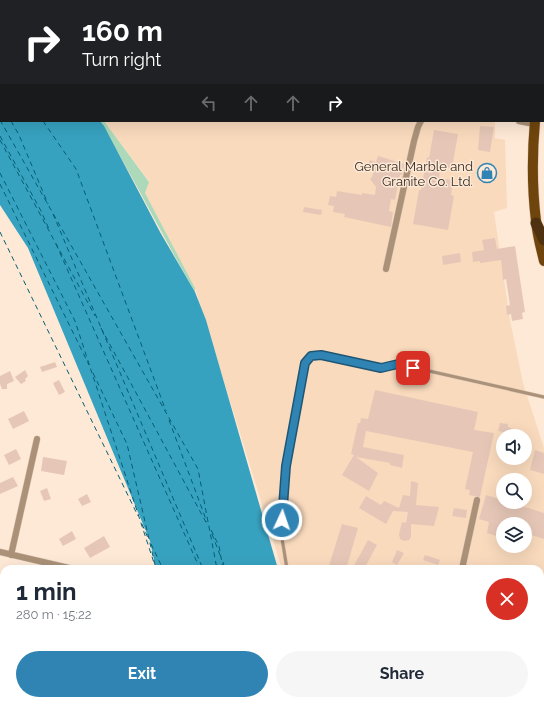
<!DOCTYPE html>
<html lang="en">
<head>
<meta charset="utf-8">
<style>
  body { margin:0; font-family:Raleway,sans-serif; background:#f6f6f7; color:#1f2937; height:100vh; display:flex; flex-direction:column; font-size:15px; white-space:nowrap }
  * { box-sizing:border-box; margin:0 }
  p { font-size:13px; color:#747a83 }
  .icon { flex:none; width:22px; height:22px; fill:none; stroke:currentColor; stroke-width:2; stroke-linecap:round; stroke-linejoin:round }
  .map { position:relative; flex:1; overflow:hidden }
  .details { position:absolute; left:0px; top:565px; width:544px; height:140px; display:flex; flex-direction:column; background:#fff; border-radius:12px 12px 0 0; box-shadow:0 4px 16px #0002 }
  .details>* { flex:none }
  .hud { position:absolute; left:0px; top:0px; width:544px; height:122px; box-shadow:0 4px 16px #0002; background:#202124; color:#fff; overflow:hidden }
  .buttons { position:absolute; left:496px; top:429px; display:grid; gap:8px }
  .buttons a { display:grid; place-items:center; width:36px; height:36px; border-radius:50%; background:#fff; box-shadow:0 4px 16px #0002; font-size:20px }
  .pin { position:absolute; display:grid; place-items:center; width:34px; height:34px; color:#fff; margin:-17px; border-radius:8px; box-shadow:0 2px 6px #0006 }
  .me { position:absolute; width:44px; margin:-22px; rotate:3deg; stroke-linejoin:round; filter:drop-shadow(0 0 3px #0008) }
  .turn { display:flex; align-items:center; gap:14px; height:84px; padding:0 16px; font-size:18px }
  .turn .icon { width:52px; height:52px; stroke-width:2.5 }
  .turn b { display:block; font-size:28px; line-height:34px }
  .lanes { display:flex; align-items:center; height:38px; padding:0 16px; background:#0003; justify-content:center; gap:20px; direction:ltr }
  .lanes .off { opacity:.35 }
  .round { display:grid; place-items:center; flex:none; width:42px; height:42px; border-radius:21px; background:#f6f6f7 }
  .headline { display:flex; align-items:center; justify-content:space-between; height:68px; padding:0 16px }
  h1 { font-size:24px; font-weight:700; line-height:30px }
  .button { display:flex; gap:8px; margin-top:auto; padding:8px 16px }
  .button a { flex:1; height:46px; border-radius:24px; background:#2f84b4; color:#fff; font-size:16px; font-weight:700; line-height:46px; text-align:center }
  .button a+a { background:#f6f6f7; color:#1f2937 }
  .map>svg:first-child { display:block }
  .built { fill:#f9dabd; fill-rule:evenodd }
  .education { fill:#f7ddd7 }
  .green { fill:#acd9b9 }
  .water { fill:#37a2c0 }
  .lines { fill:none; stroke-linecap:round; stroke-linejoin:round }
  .ferry { stroke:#035e73; stroke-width:1; stroke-dasharray:5 4; stroke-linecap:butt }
  .building { fill:#e6c7b7 }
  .service-casing { stroke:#dac7b6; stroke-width:4 }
  .minor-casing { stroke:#dac7b6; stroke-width:7 }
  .primary-casing { stroke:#dac7b6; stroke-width:11 }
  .motorway-casing { stroke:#dac7b6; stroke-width:12 }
  .service { stroke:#ab9178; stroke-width:3 }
  .minor { stroke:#ab9178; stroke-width:6 }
  .primary { stroke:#70450d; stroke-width:10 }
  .motorway { stroke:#4e3110; stroke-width:11 }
  .route-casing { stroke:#1f5675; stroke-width:10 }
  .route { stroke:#2f84b4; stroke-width:7 }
  .labels { text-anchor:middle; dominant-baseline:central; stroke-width:3; stroke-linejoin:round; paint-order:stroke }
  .poi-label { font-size:13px; fill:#382e25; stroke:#fee9d6; text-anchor:end }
</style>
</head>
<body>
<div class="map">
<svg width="544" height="705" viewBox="0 0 544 705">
  <rect width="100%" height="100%" fill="#fee9d6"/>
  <path class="built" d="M104,121H495V138L505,140L507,208L494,212L510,320L523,383L544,448V705H323L322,701H540V569H282L195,288L145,193L149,181ZM503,436H525V458H503ZM503,480H525V502H503ZM503,524H525V546H503Z
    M0,636H4V701H61L62,705H0Z"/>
  <path class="education" d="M88,0H462V1H88Z"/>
  <path class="green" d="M100,121H104L149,182L145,193L195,288V292C162,235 133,177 100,121Z"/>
  <path class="water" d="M0,9L1,121H100L104,126L160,232L195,292L206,320L278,569H156L150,541L28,248L0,205Z
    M183,701H307L308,705H184Z"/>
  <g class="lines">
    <path class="ferry" d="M0,58L1,59
      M0,102L1,104
      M0,120L198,469L217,569
      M11,121L19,135L48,204
      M43,121L76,169L166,411
      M0,136L41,211L49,229
      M0,140L95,316
      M0,173L75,321L156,569
      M0,184L89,365
      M53,214L203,569
      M0,232L138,516
      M56,244L200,569
      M101,328L208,526
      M93,373L127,444L156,569
      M169,420L207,522
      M142,524L148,538
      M211,530L219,546L223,569
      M212,534L220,555
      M151,544L163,569
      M223,562L225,569
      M187,701L188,705
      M199,701L200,705
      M228,701L229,705
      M230,701L231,705
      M235,701L236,705
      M241,701L242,705
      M247,701V705
      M271,701V705"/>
  </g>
  <path class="building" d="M480,126L494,127L490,152L478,150Z
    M434,130L458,134L452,168L441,166L439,178L453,180L451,195L454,196L448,230L413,224L419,190H421L427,157L429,158Z
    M378,156L404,164L402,175H400L395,200L391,199L389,211L393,212L391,227L344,217L345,214L333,212L334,206L328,205L330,196L336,197L337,191L362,195V193L375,195L376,187L370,179L372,177L374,169L367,166L370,160L376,162Z
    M304,207L322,210L321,215L303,212Z
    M495,238L497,249L515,246L525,312L522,313L523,319L512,321L511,314L507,315L506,306L510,305L506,279L503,280L501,260L480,263V261L473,262L472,252L484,250L482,240Z
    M460,253L461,262L443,265L442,256Z
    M55,362L57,367L42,372L40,367Z
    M25,370L28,376L25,379L26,381L21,384L15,377Z
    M10,371L14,381L7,384V389H2L0,384V376Z
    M59,380L65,392L59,395L53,383Z
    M375,390L478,412L474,430L494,433L480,497L469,495L470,490L465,489L473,452L366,431L363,447L404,455L402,468L390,465V463L356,457L378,473L369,491L342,475L354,455L351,454L358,423H360L361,418L368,419Z
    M24,411L29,421L13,429L8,419Z
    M500,423L508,424V427L516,430L515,436H506L507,433L498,431Z
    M16,449L21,459L9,465L4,455Z
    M535,450L544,453V474L530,470Z
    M43,457L67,461L64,475L41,471Z
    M13,477L18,486L0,494V483Z
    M411,481L418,483L416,505L439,507L434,526L411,524V537L409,540L404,541L400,539L399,534L402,522L406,523L408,512L393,511L386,524L359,508L366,496L381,505L384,501L399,508L403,495L410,496Z
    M47,488L51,499L44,501L40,491Z
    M87,494L91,502L82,506L78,499Z
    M486,495L503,500V502H509L544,513V539L525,533V524H503V538L487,533L489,522L479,519Z
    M454,508L467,510L466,518L452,516Z
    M342,524L358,528L347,566H346L345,569H328Z
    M72,531L76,539L63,546L59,539Z
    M104,536L110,547L90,558L84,548Z
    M368,540L377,545L364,569H352Z
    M397,550L404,553L397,565L392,562Z
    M425,555L440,560L438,565L423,560Z"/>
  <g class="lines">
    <g class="service-casing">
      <path id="service" d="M503,0V1
        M287,569L281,532L282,508L286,466L305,363L311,356L321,355L381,368L398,364L544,397
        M0,682L4,678"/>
    </g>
    <g class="minor-casing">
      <path id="minor" d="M519,121L534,124
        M386,269L414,141L418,127L421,121
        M0,552L73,569
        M11,555L37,439
        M462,569L477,500
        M540,667L544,668
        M154,701L155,705
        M324,701L325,705"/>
    </g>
    <g class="primary-casing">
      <path id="primary" d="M525,0V1
        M543,36L544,26
        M535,121C532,154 532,188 536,221C537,234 541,248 544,261"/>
    </g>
    <g class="motorway-casing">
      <path id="motorway" d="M536,223L544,240"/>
    </g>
    <use href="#service" class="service"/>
    <use href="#minor" class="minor"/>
    <use href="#primary" class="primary"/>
    <use href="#motorway" class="motorway"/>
  </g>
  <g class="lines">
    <g class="route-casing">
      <path id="route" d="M282,520L286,466L305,363L311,356L321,355L381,368L398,364L413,368"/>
    </g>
    <use href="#route" class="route"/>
  </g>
  <defs>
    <g id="shop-ring" transform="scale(1)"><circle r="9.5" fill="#fee9d6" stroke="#2f84b4" stroke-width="1.5"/><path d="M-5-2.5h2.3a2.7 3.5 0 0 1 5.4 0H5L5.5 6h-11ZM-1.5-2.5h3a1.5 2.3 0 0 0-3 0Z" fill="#2f84b4"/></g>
  </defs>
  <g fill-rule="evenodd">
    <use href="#shop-ring" x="487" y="173"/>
  </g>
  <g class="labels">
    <g class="poi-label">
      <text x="473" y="166">General Marble and<tspan x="473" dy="15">Granite Co. Ltd.</tspan></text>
    </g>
  </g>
</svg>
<div class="buttons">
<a><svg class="icon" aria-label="sound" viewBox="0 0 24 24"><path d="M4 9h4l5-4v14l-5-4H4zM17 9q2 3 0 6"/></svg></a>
<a><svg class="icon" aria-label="search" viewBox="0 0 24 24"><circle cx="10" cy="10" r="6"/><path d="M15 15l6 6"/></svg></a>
<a><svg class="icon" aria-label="layers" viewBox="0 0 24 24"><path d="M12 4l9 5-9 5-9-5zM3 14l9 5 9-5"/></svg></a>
</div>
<div class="pin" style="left:413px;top:368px;background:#d93025"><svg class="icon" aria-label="arrive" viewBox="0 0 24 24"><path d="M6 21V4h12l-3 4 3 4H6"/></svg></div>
<svg class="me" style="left:282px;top:520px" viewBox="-20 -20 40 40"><circle r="17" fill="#2f84b4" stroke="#fff" stroke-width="3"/><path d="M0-11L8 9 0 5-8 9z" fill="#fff"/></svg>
<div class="hud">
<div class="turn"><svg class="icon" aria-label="right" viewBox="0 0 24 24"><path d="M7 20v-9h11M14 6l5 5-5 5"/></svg><div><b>160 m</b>Turn right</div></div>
<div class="lanes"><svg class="icon off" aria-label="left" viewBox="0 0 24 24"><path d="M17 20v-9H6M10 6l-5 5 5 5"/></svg><svg class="icon off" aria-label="ahead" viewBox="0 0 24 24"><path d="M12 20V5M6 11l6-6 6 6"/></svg><svg class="icon off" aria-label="ahead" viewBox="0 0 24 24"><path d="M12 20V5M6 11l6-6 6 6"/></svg><svg class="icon" aria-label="right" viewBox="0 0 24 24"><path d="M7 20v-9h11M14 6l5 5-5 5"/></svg></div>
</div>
<section class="details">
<div class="headline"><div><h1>1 min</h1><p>280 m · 15:22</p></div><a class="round" style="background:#d93025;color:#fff"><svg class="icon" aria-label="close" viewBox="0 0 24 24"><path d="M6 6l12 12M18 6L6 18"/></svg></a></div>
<div class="button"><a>Exit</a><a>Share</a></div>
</section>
</div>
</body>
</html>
